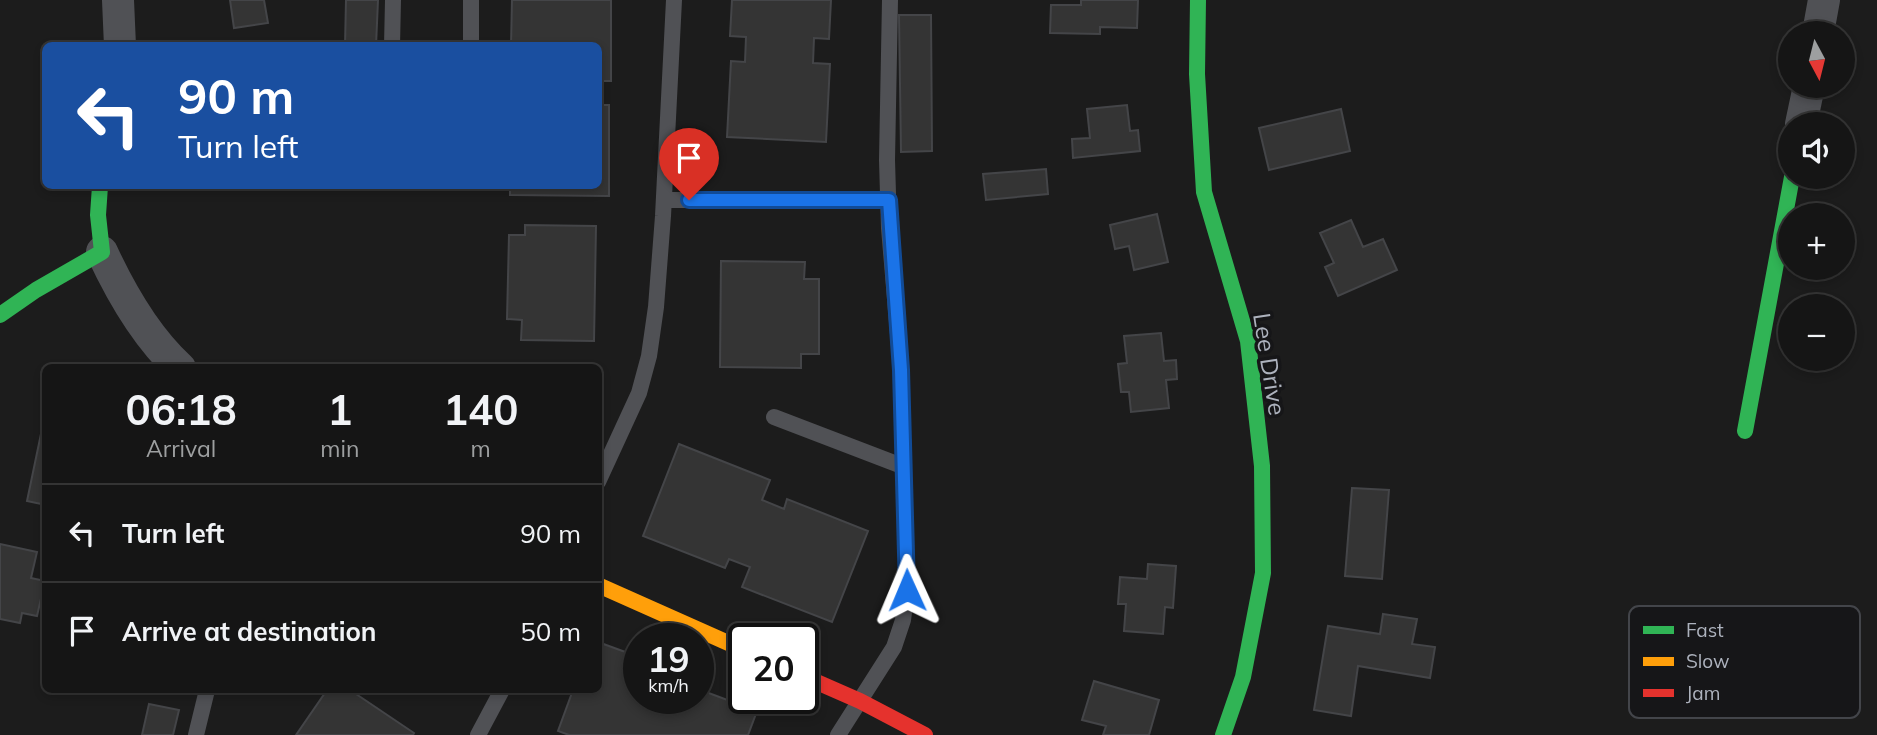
<!DOCTYPE html>
<html lang="en">
<head>
<meta charset="utf-8">
<style>
  body { margin:0; font-family:Mulish,sans-serif; background:#1e1e1e; color:#f1f3f6; height:100vh; display:flex; flex-direction:column; font-size:26px; white-space:nowrap }
  * { box-sizing:border-box; margin:0 }
  p { font-size:23px; color:#9d9fa0 }
  .icon { flex:none; width:38px; height:38px; fill:none; stroke:currentColor; stroke-width:2; stroke-linecap:round; stroke-linejoin:round }
  .map { position:relative; flex:1; overflow:hidden }
  .side { position:absolute; left:42px; top:364px; width:560px; height:329px; display:flex; flex-direction:column; background:#151515; border-radius:10px; box-shadow:0 4px 10px #0003,0 0 0 2px #343434 }
  .side>* { flex:none }
  .guide { position:absolute; left:42px; top:42px; width:560px; height:147px; border-radius:10px; box-shadow:0 4px 10px #0003,0 0 0 2px #343434; background:#1a4fa0; color:#fff; overflow:hidden }
  .needle { width:46px; rotate:173deg }
  .controls { position:absolute; left:1778px; top:21px; display:grid; gap:14px }
  .controls a { display:grid; place-items:center; width:77px; height:77px; border-radius:50%; background:#151515; box-shadow:0 4px 10px #0003,0 0 0 2px #343434; font-size:35px }
  .speed { position:absolute; left:623px; top:623px; display:flex; gap:14px; font-size:35px; font-weight:700; text-align:center }
  .speed>* { display:grid; place-content:center; width:91px; height:91px; border-radius:50%; background:#151515; box-shadow:0 4px 10px #0003,0 0 0 2px #343434; line-height:1 }
  .speed small { font-size:18px; font-weight:400 }
  .speed .limit { border:4px solid #111; border-radius:10px; background:#fff; color:#111 }
  .pin { position:absolute; display:grid; place-items:center; width:60px; height:60px; color:#fff; margin:-72px -30px; border-radius:50% 50% 50% 0; rotate:-45deg; box-shadow:0 0 7px #0007 }
  .pin .icon { rotate:45deg }
  .me { position:absolute; width:77px; margin:-38px; rotate:359deg; stroke-linejoin:round; filter:drop-shadow(0 0 5px #0008) }
  .turn { display:flex; align-items:center; gap:24px; height:147px; padding:0 21px; font-size:32px }
  .turn .icon { width:91px; height:91px; stroke-width:2.5 }
  .turn b { display:block; font-size:49px; line-height:60px }
  .eta { display:flex; justify-content:space-evenly; align-items:center; height:119px; text-align:center }
  .eta b { font-size:42px; font-weight:700; line-height:49px }
  ul { padding:0; list-style:none }
  li { display:flex; align-items:center; gap:21px; height:98px; padding:0 21px; border-top:2px solid #343434 }
  li div { flex:1 }
  li b { display:block; font-size:26px }
  li em { font-style:normal }
  .map>svg:first-child { display:block }
  .building { fill:#343434; stroke:#444548; stroke-width:2 }
  .lines { fill:none; stroke-linecap:round; stroke-linejoin:round }
  .lane { stroke:#505155; stroke-width:16 }
  .street { stroke:#505155; stroke-width:32 }
  .fast { stroke:#30b455; stroke-width:16 }
  .slow { stroke:#ff9f0a; stroke-width:16 }
  .jam { stroke:#e5322d; stroke-width:16 }
  .route-casing { stroke:#114b97; stroke-width:18 }
  .route { stroke:#1a73e8; stroke-width:12 }
  .labels { text-anchor:middle; dominant-baseline:central; stroke-width:7; stroke-linejoin:round; paint-order:stroke }
  .street-label { font-size:24px; fill:#adb2bd; stroke:#161618 }
  .key { fill:#161618; stroke:#43454a; stroke-width:2 }
  .key-label { font-size:19px; fill:#adb2bd }
</style>
</head>
<body>
<div class="map">
<svg width="1877" height="735" viewBox="0 0 1877 735">
  <rect width="100%" height="100%" fill="#1c1c1c"/>
  <path class="building" d="M230,0H264L268,23L234,28Z
    M346,0H378L376,46H345Z
    M512,0H611V81H598V46H511Z
    M732,0H831L829,39L814,38L813,63L830,64L826,142L727,137L731,61L745,62L746,37L730,36Z
    M1081,0H1138L1137,28L1100,27V34L1050,33L1051,5H1081Z
    M899,15H931L932,151L901,152Z
    M598,105H609V196L510,195V186H598Z
    M1127,105L1130,131L1138,130L1140,151L1073,158L1072,139L1090,138L1087,109Z
    M1341,109L1350,151L1269,170L1259,128Z
    M1046,169L1048,194L986,200L983,174Z
    M1157,214L1168,262L1134,270L1129,246L1115,249L1110,225Z
    M1351,220L1363,247L1383,239L1397,270L1338,296L1325,267L1334,263L1320,233Z
    M525,225L596,226L594,341L521,340L522,320L507,319L509,235H525Z
    M721,261L805,262L804,279H819V354H801V368L720,367Z
    M1161,333L1164,361L1176,360L1177,379L1166,380L1169,408L1131,412L1129,392H1121L1118,364L1127,363L1124,336Z
    M42,429L46,430V505L27,501Z
    M679,444L770,480L762,500L784,509L787,499L868,531L832,622L742,587L750,567L729,559L725,568L643,536Z
    M1352,488L1389,490L1382,579L1345,576Z
    M0,544L37,552L31,578L45,581L37,616L22,613L20,623L0,619Z
    M1148,564L1176,566L1173,608L1165,607L1163,634L1124,631L1126,604H1118L1120,577L1147,579Z
    M1383,614L1417,619L1412,644L1435,647L1430,678L1358,666L1351,716L1314,710L1328,626L1380,634Z
    M598,642L639,657V698H698V689L757,711L748,735H569L558,731L573,690H598Z
    M1094,681L1159,700L1149,735H1103L1106,726L1082,720Z
    M327,690H350L414,733L413,735H296Z
    M149,704L179,710L173,735H142Z"/>
  <g class="lines">
    <path class="lane" d="M392,46L393,0
      M471,46V0
      M664,200H889
      M774,417L902,466
      M598,482L639,393L649,356L656,307L663,216L674,0
      M196,735L207,690
      M478,735L502,690
      M838,735L894,647L903,620L907,590L901,370L889,228L887,160L890,0"/>
    <path class="street" d="M118,0L120,46
      M1818,33L1824,0
      M1801,124L1809,86
      M102,252C121,293 146,337 180,368"/>
    <path class="fast" d="M1198,0L1197,74L1204,192L1248,341L1262,466L1263,573L1243,677L1223,735
      M0,315L36,290L102,252L98,215L100,186
      M1745,431L1792,177"/>
    <path class="slow" d="M598,585L744,650"/>
    <path class="jam" d="M803,676L860,701L925,735"/>
  </g>
  <g class="lines">
    <g class="route-casing">
      <path id="route" d="M689,200H889L901,370L907,590"/>
    </g>
    <use href="#route" class="route"/>
  </g>
  <g class="labels">
    <g class="street-label">
      <text transform="translate(1270 364) rotate(81)">Lee Drive</text>
    </g>
  </g>
  <rect x="1629" y="606" width="231" height="112" rx="10" class="key"/>
  <rect x="1643" y="626" width="31" height="8" fill="#30b455"/>
  <rect x="1643" y="657" width="31" height="9" fill="#ff9f0a"/>
  <rect x="1643" y="689" width="31" height="8" fill="#e5322d"/>
  <g class="key-label">
    <text x="1686" y="637">Fast</text>
    <text x="1686" y="668">Slow</text>
    <text x="1686" y="700">Jam</text>
  </g>
</svg>
<div class="controls">
<a><svg class="needle" viewBox="-14 -14 28 28"><path d="M0-13l5 13h-10z" fill="#e53935"/><path d="M0 13l5-13h-10z" fill="#9d9fa0"/></svg></a>
<a><svg class="icon" aria-label="sound" viewBox="0 0 24 24"><path d="M4 9h4l5-4v14l-5-4H4zM17 9q2 3 0 6"/></svg></a>
<a>+</a>
<a>−</a>
</div>
<div class="speed"><div>19<small>km/h</small></div><div class="limit">20</div></div>
<div class="pin" style="left:689px;top:200px;background:#d93025"><svg class="icon" aria-label="arrive" viewBox="0 0 24 24"><path d="M6 21V4h12l-3 4 3 4H6"/></svg></div>
<svg class="me" style="left:907px;top:590px" viewBox="-20 -20 40 40"><path d="M0-17L14 15 0 8-14 15z" fill="#1a73e8" stroke="#fff" stroke-width="4"/></svg>
<div class="guide">
<div class="turn"><svg class="icon" aria-label="left" viewBox="0 0 24 24"><path d="M17 20v-9H6M10 6l-5 5 5 5"/></svg><div><b>90 m</b>Turn left</div></div>
</div>
<section class="side">
<div class="eta">
<div><b>06:18</b><p>Arrival</p></div>
<div><b>1</b><p>min</p></div>
<div><b>140</b><p>m</p></div>
</div>
<ul>
<li><svg class="icon" aria-label="left" viewBox="0 0 24 24"><path d="M17 20v-9H6M10 6l-5 5 5 5"/></svg><div><b>Turn left</b></div><em>90 m</em></li>
<li><svg class="icon" aria-label="arrive" viewBox="0 0 24 24"><path d="M6 21V4h12l-3 4 3 4H6"/></svg><div><b>Arrive at destination</b></div><em>50 m</em></li>
</ul>
</section>
</div>
</body>
</html>
